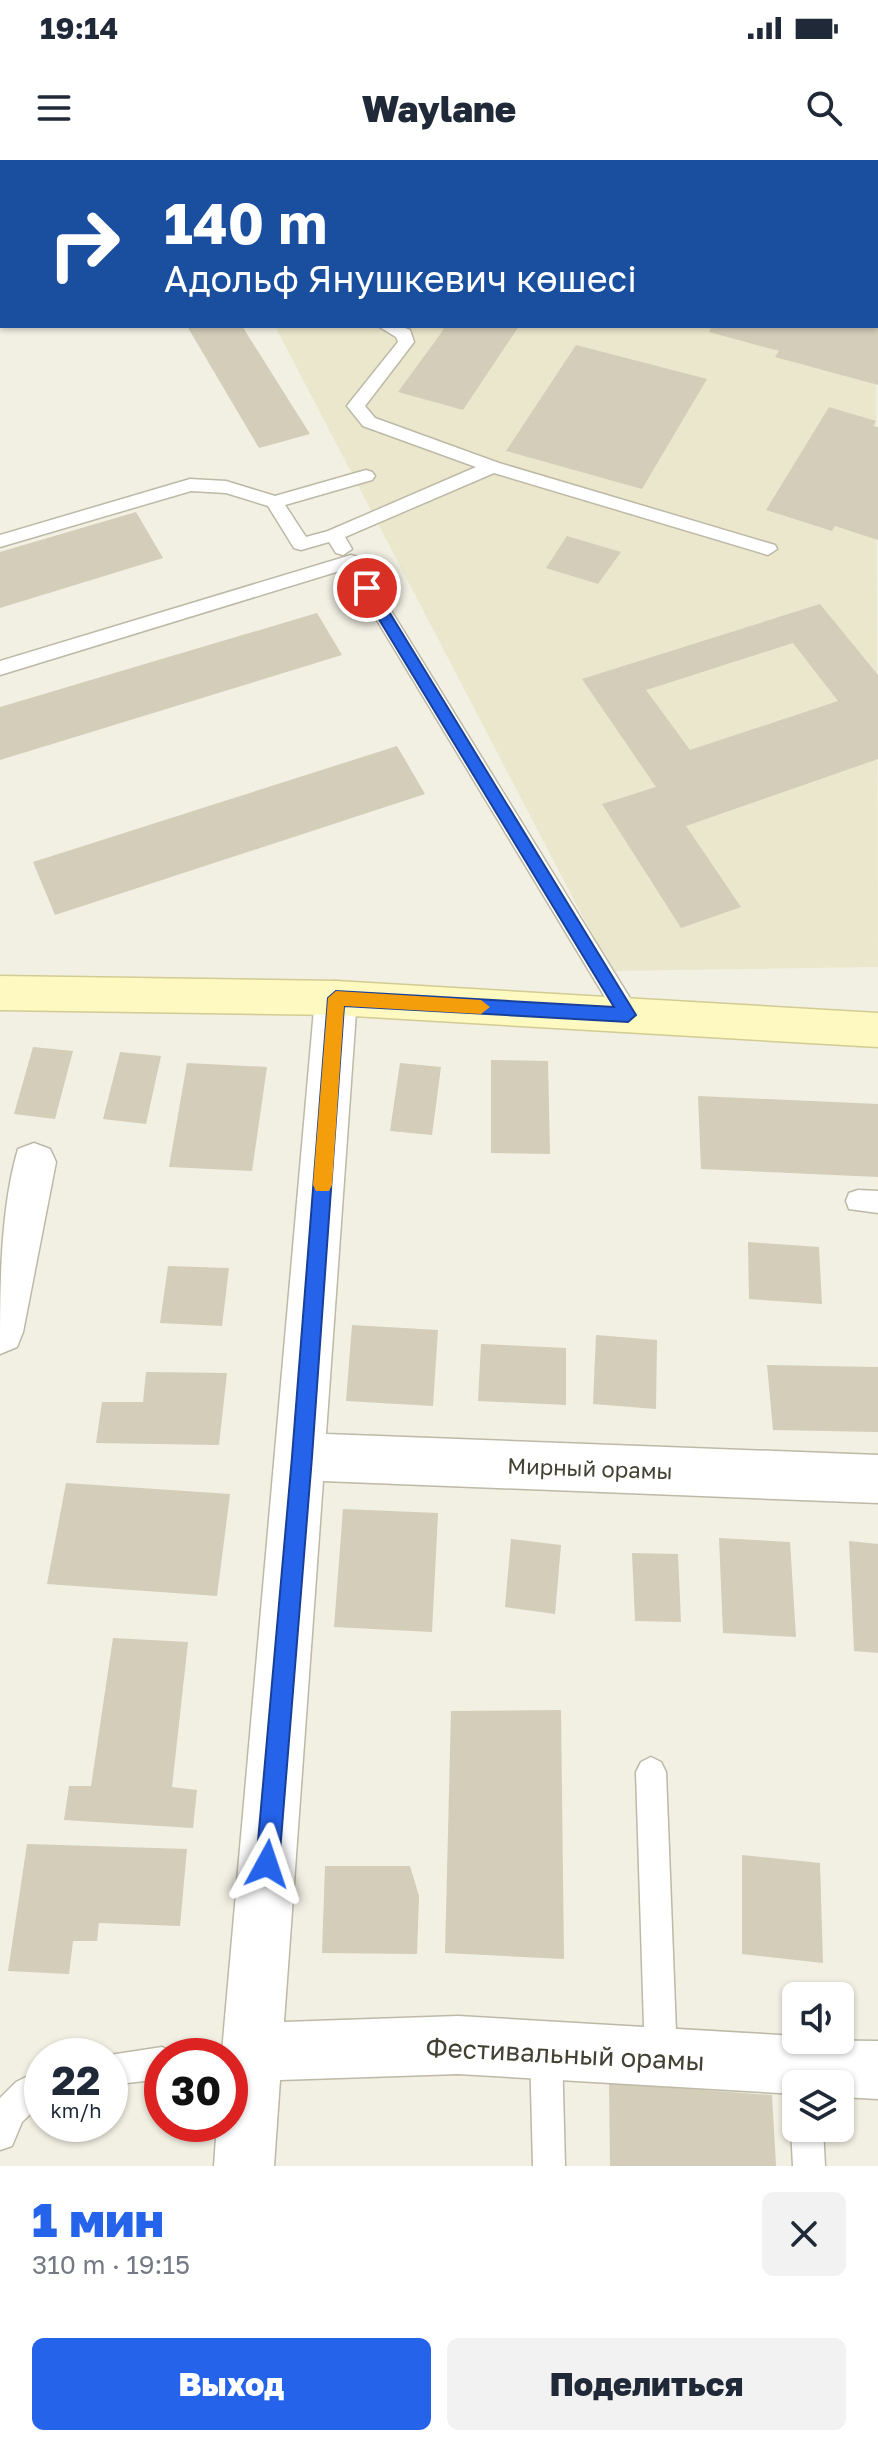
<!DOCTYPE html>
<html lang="ru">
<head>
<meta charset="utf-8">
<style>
  body { margin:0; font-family:"Golos Text",sans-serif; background:#f2f2f3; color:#1f2937; height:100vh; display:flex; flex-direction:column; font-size:30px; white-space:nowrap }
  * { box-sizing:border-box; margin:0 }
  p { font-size:26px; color:#747a83 }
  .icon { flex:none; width:44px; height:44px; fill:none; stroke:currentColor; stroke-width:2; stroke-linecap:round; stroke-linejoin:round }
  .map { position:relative; height:2006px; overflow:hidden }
  .side { display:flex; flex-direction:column; background:#fff; flex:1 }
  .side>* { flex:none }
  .top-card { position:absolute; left:0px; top:0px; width:878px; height:168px; box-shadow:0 2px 6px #0004; background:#1a4fa0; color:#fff; overflow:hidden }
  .buttons { position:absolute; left:782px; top:1822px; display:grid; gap:16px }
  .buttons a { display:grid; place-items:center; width:72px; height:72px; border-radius:12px; background:#fff; box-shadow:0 2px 6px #0004; font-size:40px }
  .speed { position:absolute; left:24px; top:1878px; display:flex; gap:16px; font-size:40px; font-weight:700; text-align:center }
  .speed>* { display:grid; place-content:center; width:104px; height:104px; border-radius:50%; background:#fff; box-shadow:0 2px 6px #0004; line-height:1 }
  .speed small { font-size:20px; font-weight:400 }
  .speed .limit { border:12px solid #d22; background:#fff; color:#111 }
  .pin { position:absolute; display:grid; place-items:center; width:68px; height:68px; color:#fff; margin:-34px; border:4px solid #fff; border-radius:50%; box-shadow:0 2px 8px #0007 }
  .me { position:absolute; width:88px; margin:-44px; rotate:5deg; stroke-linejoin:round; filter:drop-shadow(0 0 6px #0008) }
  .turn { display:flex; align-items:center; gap:28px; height:168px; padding:0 32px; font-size:36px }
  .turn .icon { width:104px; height:104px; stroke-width:2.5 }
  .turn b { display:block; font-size:56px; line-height:68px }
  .round { display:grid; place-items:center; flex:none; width:84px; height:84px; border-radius:12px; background:#f2f2f3 }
  .head { display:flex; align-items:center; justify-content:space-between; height:136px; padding:0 32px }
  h1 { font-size:48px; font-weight:800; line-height:60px; color:#2563eb }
  .cta { display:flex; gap:16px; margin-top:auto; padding:16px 32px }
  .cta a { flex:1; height:92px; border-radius:12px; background:#2563eb; color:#fff; font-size:32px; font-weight:800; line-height:92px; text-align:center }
  .cta a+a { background:#f2f2f3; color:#1f2937 }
  .status { display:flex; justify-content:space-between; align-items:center; height:56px; padding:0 40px; background:#fff; direction:ltr }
  .status svg { height:22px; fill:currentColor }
  header { display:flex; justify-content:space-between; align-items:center; height:104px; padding:0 32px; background:#fff; font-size:36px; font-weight:800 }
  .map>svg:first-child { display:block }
  .education { fill:#ebe7cd }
  .building { fill:#d3cdb9; fill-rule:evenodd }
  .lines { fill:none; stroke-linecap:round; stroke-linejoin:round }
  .lane-casing { stroke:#bdb9a6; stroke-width:3 }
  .street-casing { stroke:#bdb9a6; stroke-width:3 }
  .secondary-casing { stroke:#d2cb93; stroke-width:3 }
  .primary-casing { stroke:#e3d060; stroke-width:3 }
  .lane { fill:#fff; fill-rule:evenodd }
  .street { fill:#fff; fill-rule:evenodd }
  .secondary { fill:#fef9c1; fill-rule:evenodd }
  .primary { fill:#fef090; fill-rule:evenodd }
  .route { fill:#2563eb; stroke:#184099; stroke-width:2 }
  .slow { fill:#f59e0b }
  .labels { text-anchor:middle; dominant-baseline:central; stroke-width:6; stroke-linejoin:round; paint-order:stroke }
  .street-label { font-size:22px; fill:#434034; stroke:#fff }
  .near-street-label { font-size:26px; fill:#434034; stroke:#fff }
</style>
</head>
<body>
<div class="status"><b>19:14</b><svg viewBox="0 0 49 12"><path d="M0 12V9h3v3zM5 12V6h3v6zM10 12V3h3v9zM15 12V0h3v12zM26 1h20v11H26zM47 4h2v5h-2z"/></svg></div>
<header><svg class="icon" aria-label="menu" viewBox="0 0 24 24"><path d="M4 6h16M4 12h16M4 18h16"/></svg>Waylane<svg class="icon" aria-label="search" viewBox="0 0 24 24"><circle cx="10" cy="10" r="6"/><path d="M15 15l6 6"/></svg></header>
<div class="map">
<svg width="878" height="2006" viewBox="0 0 878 2006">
  <rect width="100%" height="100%" fill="#f2f0e3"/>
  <path class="education" d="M27,0H476L489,2H27Z
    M876,85L878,807L611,811L275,166H876Z"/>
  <path class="building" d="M187,166H242L310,274L259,288Z
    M437,166H519L463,250L398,232L444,169Z
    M713,166L878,168V225L775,197L779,191L709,172Z
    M576,185L707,219L642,329L506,291Z
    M829,247L876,261L873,266L878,267V380L835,366L832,371L766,350Z
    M136,352L163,398L0,448V392Z
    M567,376L621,392L598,424L546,408Z
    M820,444L878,515V599L686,666L741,747L681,768L602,644L656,627L582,519ZM793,483L838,541L690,590L646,530Z
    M317,453L342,495L0,600V547Z
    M397,586L425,634L55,755L33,702Z
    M33,887L73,891L55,959L14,954Z
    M120,892L161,896L146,964L103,959Z
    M491,900L548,901L550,994L491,993Z
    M187,903L267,907L252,1011L169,1007Z
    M400,903L441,907L432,975L390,971Z
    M698,936L878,944V1017L701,1009Z
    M748,1082L819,1087L822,1144L749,1139Z
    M168,1106L229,1108L222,1166L160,1163Z
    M352,1165L438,1170L433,1246L346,1241Z
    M596,1175L657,1180L656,1249L593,1244Z
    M481,1184L566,1188V1245L478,1241Z
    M767,1205L878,1207V1272L773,1270Z
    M146,1212L227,1213L219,1285L96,1283L102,1242H143Z
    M66,1323L230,1334L217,1436L47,1424Z
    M343,1349L438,1353L432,1472L334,1467Z
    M719,1378L790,1382L796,1477L723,1473Z
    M511,1379L561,1385L555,1454L505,1447Z
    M849,1381L878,1384V1493L854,1491Z
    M632,1393L678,1394L681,1462L635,1461Z
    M113,1478L188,1482L172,1627L197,1630L193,1668L64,1660L69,1626H91Z
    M561,1550L564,1799L445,1793L451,1551Z
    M27,1684L187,1689L180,1766L99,1763L97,1781H73L69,1814L8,1811Z
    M742,1695L820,1703L823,1803L742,1794Z
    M325,1706H410L419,1736L417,1794L322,1793Z
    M609,1923L772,1935L776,2006H610Z"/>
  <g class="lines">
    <g class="lane-casing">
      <path id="lane" d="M0,86H2V96H0Z
        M378,166H400L410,170L414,182L365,246L375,258L499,303L775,385L777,389L768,395L494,313L345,377L352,389L343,395L336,393L329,382L301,390L294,388L268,346L226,333L191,331L0,387V375L190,319L226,321L275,336L366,310L372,312L375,316L372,320L285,345L306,377L328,371L476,307L363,266L347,246L350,242L398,182L396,177Z
        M351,395L358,397L636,848L639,855L636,862L628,864L620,862L346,409L0,515V501Z
        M858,1030L878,1031V1053L849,1049L846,1041L849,1033Z
        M651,1597L661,1602L666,1612L677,1898L672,1909L661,1914L650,1909L645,1898L636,1612L641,1602Z
        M546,1875L557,1880L562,1891L565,2006H533L530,1891L535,1880Z
        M162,1887L173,1892L175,1896H162V1919L110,1925V1896H103Z
        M42,1909V1943L22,1962L12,1986L0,1990V1938L16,1922Z
        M795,1956L796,1968H823L825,2006H793L791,1968Z"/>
    </g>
    <g class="street-casing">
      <path id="street" d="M336,821L351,826L357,838L326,1274L878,1295V1343L323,1321L284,1862L458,1856L796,1876V1880L878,1881V1939L840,1937V1924H796V1934L458,1914L280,1920L274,2006H214L217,1964H230V1896H223L222,1892L315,838L321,826Z
        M34,983L50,989L56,1002L23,1172L17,1187L0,1194C0,1128 0,1050 18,989Z"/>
    </g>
    <g class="secondary-casing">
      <path id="secondary" d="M0,816L336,821L878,853V887L336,855L0,850Z"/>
    </g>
    <g class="primary-casing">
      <path id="primary" d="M617,0H653L655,2H619Z
        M719,0H754L756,2H721Z
        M876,46L878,47V65L876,64Z"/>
    </g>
    <use href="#lane" class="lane"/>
    <use href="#street" class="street"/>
    <use href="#secondary" class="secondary"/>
    <use href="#primary" class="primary"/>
  </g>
  <path class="route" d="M367,423L372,424L636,855L628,862L344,846L312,1297L279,1704L275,1713L267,1716L259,1713L256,1704L292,1297L328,838L336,831L614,847L360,428Z"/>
  <path class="slow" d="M336,831L481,840L490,847L481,854L344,846L332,1025L329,1031H316L313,1025L328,838Z"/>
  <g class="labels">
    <g class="street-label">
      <text transform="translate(590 1308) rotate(2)">Мирный орамы</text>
    </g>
    <g class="near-street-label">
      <text transform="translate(565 1894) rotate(3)">Фестивальный орамы</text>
    </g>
  </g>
</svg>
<div class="buttons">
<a><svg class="icon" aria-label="sound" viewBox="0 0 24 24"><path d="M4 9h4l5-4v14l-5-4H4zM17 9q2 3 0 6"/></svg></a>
<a><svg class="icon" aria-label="layers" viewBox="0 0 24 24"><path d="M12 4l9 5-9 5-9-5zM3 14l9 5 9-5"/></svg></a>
</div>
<div class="speed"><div>22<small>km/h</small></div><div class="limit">30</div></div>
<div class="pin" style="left:367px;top:428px;background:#d93025"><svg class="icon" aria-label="arrive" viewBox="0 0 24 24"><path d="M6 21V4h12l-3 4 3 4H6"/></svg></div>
<svg class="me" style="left:267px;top:1704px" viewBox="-20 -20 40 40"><path d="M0-17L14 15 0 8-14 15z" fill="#2563eb" stroke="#fff" stroke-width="4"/></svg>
<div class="top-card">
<div class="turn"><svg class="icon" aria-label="right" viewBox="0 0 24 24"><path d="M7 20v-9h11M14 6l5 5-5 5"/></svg><div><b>140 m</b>Адольф Янушкевич көшесі</div></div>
</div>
</div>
<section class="side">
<div class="head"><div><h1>1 мин</h1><p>310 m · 19:15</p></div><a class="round"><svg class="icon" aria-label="close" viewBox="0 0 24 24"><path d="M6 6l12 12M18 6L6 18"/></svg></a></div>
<div class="cta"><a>Выход</a><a>Поделиться</a></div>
</section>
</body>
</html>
